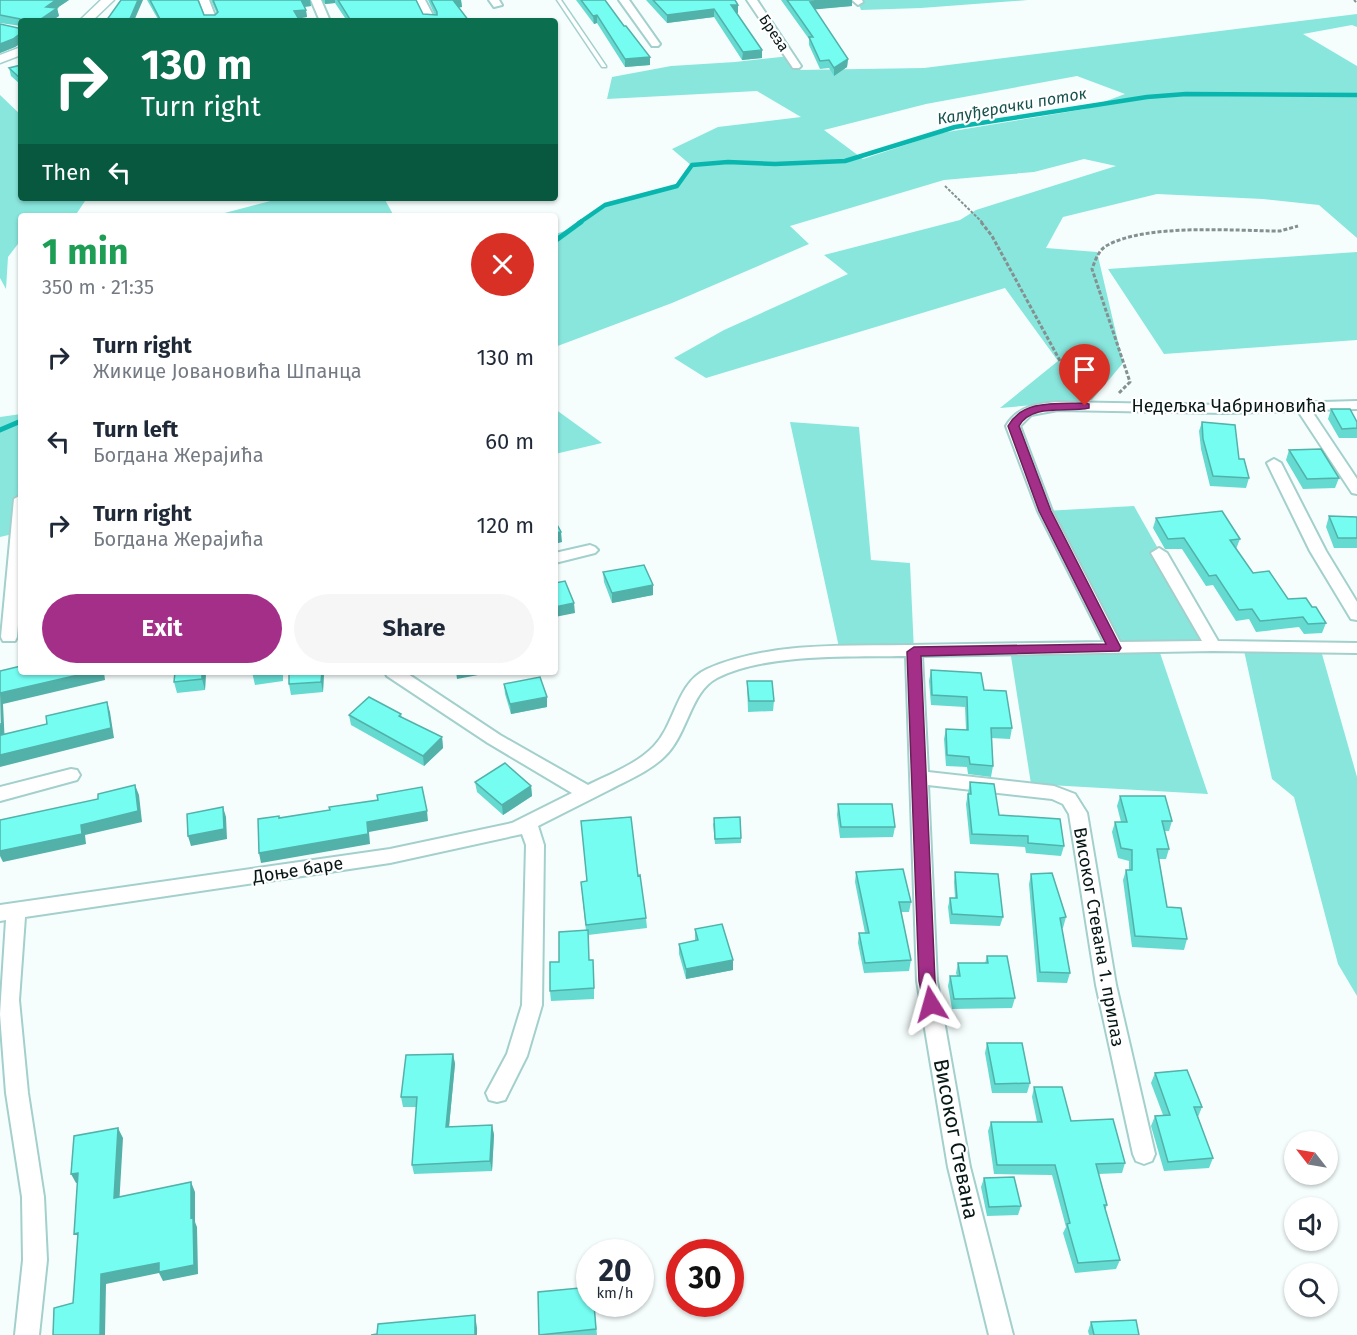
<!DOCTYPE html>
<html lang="en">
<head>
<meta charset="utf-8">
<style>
  body { margin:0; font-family:"Fira Sans",sans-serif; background:#f6f6f7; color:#1f2937; height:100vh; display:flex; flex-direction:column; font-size:22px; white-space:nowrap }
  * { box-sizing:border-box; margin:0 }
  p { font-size:20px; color:#747a83 }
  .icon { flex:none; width:33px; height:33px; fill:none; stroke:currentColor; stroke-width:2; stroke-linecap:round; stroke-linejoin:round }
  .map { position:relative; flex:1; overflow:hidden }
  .details { position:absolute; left:18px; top:213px; width:540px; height:462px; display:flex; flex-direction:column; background:#fff; border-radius:6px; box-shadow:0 2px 4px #0004 }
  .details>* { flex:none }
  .banner { position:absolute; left:18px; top:18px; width:540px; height:183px; border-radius:6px; box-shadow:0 2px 4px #0004; background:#0b6e4f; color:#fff; overflow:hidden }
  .needle { width:39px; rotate:301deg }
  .controls { position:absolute; left:1284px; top:1131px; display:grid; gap:12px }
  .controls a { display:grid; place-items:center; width:54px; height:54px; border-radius:50%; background:#fff; box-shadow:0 2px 4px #0004; font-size:30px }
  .speed { position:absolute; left:576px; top:1239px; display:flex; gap:12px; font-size:30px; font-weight:700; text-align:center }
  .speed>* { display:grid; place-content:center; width:78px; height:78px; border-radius:50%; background:#fff; box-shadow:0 2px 4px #0004; line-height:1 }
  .speed small { font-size:15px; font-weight:400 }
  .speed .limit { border:9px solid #d22; background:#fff; color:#111 }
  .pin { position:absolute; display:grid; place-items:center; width:51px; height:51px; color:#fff; margin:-62px -26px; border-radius:50% 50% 50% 0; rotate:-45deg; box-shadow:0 0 6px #0007 }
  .pin .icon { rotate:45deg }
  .me { position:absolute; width:66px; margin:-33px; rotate:352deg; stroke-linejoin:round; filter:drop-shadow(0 0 4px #0008) }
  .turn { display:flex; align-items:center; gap:21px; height:126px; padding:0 24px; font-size:27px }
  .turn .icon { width:78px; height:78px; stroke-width:2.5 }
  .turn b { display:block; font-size:42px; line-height:51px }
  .then { display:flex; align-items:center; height:57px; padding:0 24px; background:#0003; gap:12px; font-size:22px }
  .round { display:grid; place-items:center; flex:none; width:63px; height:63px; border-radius:32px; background:#f6f6f7 }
  .head { display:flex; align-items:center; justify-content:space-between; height:102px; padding:0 24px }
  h1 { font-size:36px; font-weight:700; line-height:45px; color:#1e9e55 }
  .button { display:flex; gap:12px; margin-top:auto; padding:12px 24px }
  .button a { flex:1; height:69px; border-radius:36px; background:#a32f89; color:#fff; font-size:24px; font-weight:700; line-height:69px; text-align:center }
  .button a+a { background:#f6f6f7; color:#1f2937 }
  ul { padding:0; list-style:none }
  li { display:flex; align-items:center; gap:18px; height:84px; padding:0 24px }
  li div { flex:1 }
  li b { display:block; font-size:22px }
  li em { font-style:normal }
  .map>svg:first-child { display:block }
  .green { fill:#89e6dd; fill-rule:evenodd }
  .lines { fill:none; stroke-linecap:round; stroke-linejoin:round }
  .stream-far1 { stroke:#09b6ad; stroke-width:4.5 }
  .stream { stroke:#09b6ad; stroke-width:5 }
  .service-casing { stroke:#a3d0cc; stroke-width:3 }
  .minor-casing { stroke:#a3d0cc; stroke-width:4 }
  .tertiary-casing { stroke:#a3d0cc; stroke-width:3 }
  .path-far1 { stroke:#849190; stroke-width:2; stroke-dasharray:3 1.5; stroke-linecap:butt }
  .path { stroke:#849190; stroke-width:3; stroke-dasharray:4 2; stroke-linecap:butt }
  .service { fill:#fff; fill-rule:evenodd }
  .minor { fill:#fff; fill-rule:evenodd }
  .tertiary { fill:#fff; fill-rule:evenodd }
  .wall { fill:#65dad0 }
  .shaded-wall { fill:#52b1a9 }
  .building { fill:#75fdf2; stroke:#52b1a9; stroke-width:1.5 }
  .route { fill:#a32f89; stroke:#6a1f59; stroke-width:1.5 }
  .labels { text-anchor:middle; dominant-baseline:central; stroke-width:4.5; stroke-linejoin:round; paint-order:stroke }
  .far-street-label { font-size:15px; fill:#061716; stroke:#fff }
  .far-water-label { font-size:16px; font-style:italic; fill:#16524e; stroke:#fff }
  .street-label { font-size:18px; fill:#061716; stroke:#fff }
  .near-street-label { font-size:21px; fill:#061716; stroke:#fff }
</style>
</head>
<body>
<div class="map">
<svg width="1357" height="1335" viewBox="0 0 1357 1335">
  <rect width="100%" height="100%" fill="#f5fefd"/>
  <path class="green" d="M857,0H1028L921,8L861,10Z
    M1357,14V27L1352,25L1303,34L1357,66V238L1319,205L1263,199L1157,194L1063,217L1046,248L1097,252L1123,363L1092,400L1000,408L1058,361L1005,288L706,378L674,358L724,330L848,274L824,255L960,220L976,210L1116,166L1084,159L1034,172L944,180L790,226L809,244L672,303L555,347V234L578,227L605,205L677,186L692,166L672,149L718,127L801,117L757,91L607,99L612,77L671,66L735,62L790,56L798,70L924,68ZM1077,76L1125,94L1085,109L941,133L863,159L824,130L926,104Z
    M0,95L21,115V198H87L75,216H21V240L8,257L6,289L0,278Z
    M282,198H384L394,216H213Z
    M1357,252V340L1164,354L1108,269Z
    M555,409L602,443L555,454Z
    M21,414V504L17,533L0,537V417Z
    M790,422L859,427L871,560L910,563L914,652H840Z
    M1134,506L1213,646L1158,647L1208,794L1031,784L1010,650L1114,648L1045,511Z
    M1243,646L1320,647L1357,777V996L1338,964L1294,797L1272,779Z"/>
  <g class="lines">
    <path class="stream-far1" d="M579,223L605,205L677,186L692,165L728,162L775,164L845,161L955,127L1147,97L1186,94L1357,95"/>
    <path class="stream" d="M555,241L581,222
      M0,430L21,421"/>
    <g class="service-casing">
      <path id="service" d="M557,0H561L606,66V67H602Z"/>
    </g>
    <g class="minor-casing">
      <path id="minor" d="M199,0H209L217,21H207Z
        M311,0H321L330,21H320Z
        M415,0H425L436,21H426Z
        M489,0H499L502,5L494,7Z
        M619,0H629L660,44L658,46H652Z
        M747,0H757L801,66L799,68H793Z
        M852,0H862L863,2L858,5Z
        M1357,401V409L1311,410L1357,479V494L1352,493L1298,411L1224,413L1058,410L1031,415L1020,426L1052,511L1120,642L1202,641L1151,553L1159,548L1167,553L1218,641L1357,643V653L1213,651L922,656L928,772L1054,786L1075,794L1087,813L1116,985L1155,1154L1152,1161L1144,1164L1136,1161L1133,1154L1096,985L1069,814L1063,804L1052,799L928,785L937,981L970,1167L1013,1335H989L948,1167L917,981L906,656C852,657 765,653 717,678C690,692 688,734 665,756C650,771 630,779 611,789C587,801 562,814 538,826L544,845L542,1005L527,1056L505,1100L497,1102L489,1100L486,1093L507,1054L522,1005L526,845L522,834L390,863L25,917L19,1000L28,1093L44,1197L47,1260L39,1335H15L23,1260L22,1197L6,1093L0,1014L6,920L0,921V905L390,849L512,823L572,793L488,743L387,676L385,672H405L500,735L588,785C610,774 637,764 654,746C676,723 676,683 707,669C769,642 842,646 909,645C974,644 1039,643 1104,642L1038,511L1006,426C1018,406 1036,404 1058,402L1224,405Z
        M1274,459L1281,463L1326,551L1357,602V620L1351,619L1310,551L1267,463Z
        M21,495V589L17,637L15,641H3L1,637L14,499Z
        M590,545L595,547L598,550L595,553L555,563V553Z
        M71,769L77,770L80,775L77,780L0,801V787Z"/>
    </g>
    <g class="tertiary-casing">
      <path id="tertiary" d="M101,0H114L92,21H79Z
        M21,47V55L0,63V55Z"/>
    </g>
    <path class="path-far1" d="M1354,0L1357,3
      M945,186L983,223"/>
    <path class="path" d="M981,222L992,236L1077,392
      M1119,393L1130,382L1092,269C1095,261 1098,251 1106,246C1146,223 1234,231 1280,231L1298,226"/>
    <use href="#service" class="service"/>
    <use href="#minor" class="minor"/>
    <use href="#tertiary" class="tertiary"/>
  </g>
  <path class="wall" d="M0,0H69L57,8L59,16L21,21V43L15,47L0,53V24L18,28L21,26L0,23V24Z
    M147,0H198L204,15H215L217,14L211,0H310L311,6L305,7L307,17L299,18L300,21H159Z
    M322,0H416L423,14L435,15L428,0H461L462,7L458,8L469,21H347L335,3L325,4Z
    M576,0H605L624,26L650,57V65L625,67L597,23L594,24Z
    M646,0H735L738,5V13H736L762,58L742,60L714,17L667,23Z
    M781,0H852V6L814,9L848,59L847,67L834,76L829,68L820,69L809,45V39Z
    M21,65V85L11,76L9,68Z
    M1331,409L1357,422V438H1339L1328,419Z
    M1202,422L1239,459L1249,478L1246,488L1210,486L1201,449L1199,431Z
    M1289,450L1339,478L1335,488L1303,489L1286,460Z
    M1329,516L1357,517V548H1334L1326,527Z
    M1156,518L1240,539L1236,549L1253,573L1288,599L1312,607L1326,623L1322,633L1304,634L1299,627L1256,632L1249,619L1236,621L1213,585L1206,586L1182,549H1165L1153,528Z
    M603,572L653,595L612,603L604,582Z
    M931,670L984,690L1012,728L1010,739L991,738L993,766L991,777L968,774L967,767L946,766L944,739L946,729L966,730L965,707L931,705L929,681Z
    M175,672H206L205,690L177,693L174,682Z
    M252,672H283V681L255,685Z
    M324,672L323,692L291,695L289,684Z
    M747,681L774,701L773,711L748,712Z
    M504,684L547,707L511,714L505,694Z
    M401,714L402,718L442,737L443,748L424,766L351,725L349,715Z
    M475,782L531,786L532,796L503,815L477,792Z
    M970,782L999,815L1064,846L1061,856L1026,853L1025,847L970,844L966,804Z
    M1120,796L1172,821L1169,831H1164L1169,849L1166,859H1159L1167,907L1187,939L1184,950L1132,947L1123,880L1126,870H1129V861L1118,858L1112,832L1115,822H1121L1117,806Z
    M838,804L895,827L893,837L840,838L837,815Z
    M713,823L741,838V843L715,844Z
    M856,872L911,902L909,912H901L911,960L909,971L864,973L858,943L859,933H865L855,882Z
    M955,872L1003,917L1000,926L950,924L948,907L950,898H955L954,882Z
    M1031,874L1066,917L1063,928H1062L1070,973L1067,983L1037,982L1029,884Z
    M638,876L646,918L647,928L588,935L589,960L594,970V999L551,1001L550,991L559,962L586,931L581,882Z
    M695,929L733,960V970L686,979L679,954V944L695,941Z
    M987,956L1015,998L1012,1008L952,1009L948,986L950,976H957L956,973L958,963H985Z
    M987,1043L1030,1083L1027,1093H992L985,1053Z
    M453,1054L455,1064L449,1127L492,1125L494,1135L492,1171L414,1174L412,1165L417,1107H403L401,1097Z
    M1155,1073L1202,1107L1198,1117L1213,1158L1209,1168L1164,1171L1151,1126L1155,1116L1163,1115L1151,1083Z
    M1034,1087L1071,1121L1125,1163L1122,1173L1098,1174L1107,1205L1105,1211L1120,1260L1116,1269L1075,1273L1063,1233L1066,1227L1052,1175L994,1174L988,1131L991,1122H1037L1032,1097Z
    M984,1178L1021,1206L1018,1215L987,1216L981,1187Z
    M594,1304L597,1335H539Z
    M1091,1322L1139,1335H1089L1088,1331Z"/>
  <path class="shaded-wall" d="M56,0H69L57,8L59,16L52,21H38L46,7Z
    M138,0H143L134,21H129Z
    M301,0H310L311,6L302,7Z
    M325,0H335V3L325,4Z
    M453,0H461L462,7L454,8Z
    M835,0H852V6L809,10L810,2Z
    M731,5H738V13H731Z
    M714,9V17L667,23V15Z
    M306,10L307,17L296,19L294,11Z
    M597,15V23L594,24L593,16Z
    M21,33V43L15,47L0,53V44Z
    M762,50V58L742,60L743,52Z
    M650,57V65L625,67V59Z
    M848,59L847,67L834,76V68Z
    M561,532L562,542L555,544V533Z
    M653,585V595L612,603V593Z
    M574,603L575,613L555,617V607Z
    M91,672H104L105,680L3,704L5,746L1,735L0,693Z
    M134,672H162L147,674L146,673L135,675Z
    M202,672H206L205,690L202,679Z
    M322,672H324L323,692L321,682Z
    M456,672H494L457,679Z
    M547,697V707L511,714L510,704Z
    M107,702L110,712L114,738L0,767V755Z
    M442,737L443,748L424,766L423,756Z
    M135,785L139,795L142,822L85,835L86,844L3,862L0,856V851L81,825Z
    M531,786L532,796L503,815L502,805Z
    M223,807L226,817L227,839L191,846L188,836Z
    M427,811L428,821L369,832L370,844L261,863L259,853L367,822Z
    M733,960V970L686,979V969Z
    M453,1054L455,1064L448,1137L446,1127Z
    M492,1125L494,1135L492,1171L490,1161Z
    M118,1128L123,1138L119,1207L114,1198Z
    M78,1173L83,1182L76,1183L71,1174Z
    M191,1182L195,1192V1222L197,1227L198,1274L163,1281L159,1273L106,1284L105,1335H100L101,1274L159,1263L191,1218Z
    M475,1315L477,1328V1335H475Z"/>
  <path class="building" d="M0,0H56L46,7L57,8L38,21H21V26L20,19L0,15Z
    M121,0H138L129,21H106Z
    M150,0H198L204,15H215L218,12L213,0H301L306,10L294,11L300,21H161Z
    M338,0H416L423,14L437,15V12L431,0H455H453L469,21H351Z
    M581,0H605L624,26H626L650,57L625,59L597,15L593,16Z
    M653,0H735L738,5H731L762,50L743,52L714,9L667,15Z
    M787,0H835L810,2L848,59L834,68L829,60L820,61L809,37H813Z
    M0,24L18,28L21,26V33L13,39L0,44Z
    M21,65V79L9,68Z
    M1331,409H1350L1357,422V428L1342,429Z
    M1202,422L1235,425L1239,459H1244L1249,478L1213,476L1203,439Z
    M1321,449L1339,478L1307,479L1289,450Z
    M1222,511L1240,539L1230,540L1253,573L1269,571L1288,599L1306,598L1312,607H1316L1326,623L1308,624L1303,617L1260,621L1252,609L1239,610L1216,575L1209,576L1184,538L1168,539L1156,518Z
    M1329,516L1357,517V538H1338Z
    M555,521L561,532L555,533Z
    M644,565L653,585L612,593L603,572Z
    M565,581L574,603L555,607V583Z
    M21,666V672H91L0,693V671Z
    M931,670L981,673L984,690L1006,691L1012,728H991L993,766L970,764L969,757L947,755L946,729L968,730L967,697L932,695Z
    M175,672H202V679L174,682Z
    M252,672H273L252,674Z
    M289,672H322L321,682L289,684Z
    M540,677L547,697L510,704L504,684Z
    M747,681H772L774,701H749Z
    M369,697L401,714L399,716L442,737L423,756L349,715Z
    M107,702L111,728L0,755V723L1,735L47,724L46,716Z
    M505,763L531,786L502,805L475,782Z
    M970,782L994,784L999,815L1060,819L1064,846L1028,843V836L972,834L968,794H971Z
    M135,785L138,811L81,825L82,834L0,851V820L98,799V794Z
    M422,787L427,811L367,822L368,834L259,853L258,819L279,816V818L330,810L329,807L378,800L377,795Z
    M1120,796H1165L1172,821H1162L1169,849H1157L1167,907L1181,908L1187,939L1135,936L1126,870H1132V850L1121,848L1115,822H1127Z
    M838,804H892L895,827H841Z
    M223,807L224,829L188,836L187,814Z
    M631,817L638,876L640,875L646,918L586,925L581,882L587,881L581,821Z
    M740,817L741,838L715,839L714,818Z
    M903,869L911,902H899L911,960L865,963L859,933H869L856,872Z
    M955,872L998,874L1003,917L952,914L950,898H957Z
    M1052,873L1066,917L1060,918L1070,973L1040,972L1031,874Z
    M722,924L733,960L686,969L679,944L698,940L695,929Z
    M588,930L589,960H593L594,988L550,991V962H559V932Z
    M987,956H1007L1015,998L954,999L950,976H960L958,963H988Z
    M987,1043H1022L1030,1083L995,1084Z
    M453,1054L446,1127L492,1125L490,1161L412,1165L417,1097H401L406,1055Z
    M1187,1070L1202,1107H1194L1213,1158L1168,1162L1155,1116L1170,1115L1155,1073Z
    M1034,1087H1062L1071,1121L1113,1119L1125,1163L1096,1164L1107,1205H1104L1120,1260L1078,1263L1067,1224L1070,1223L1055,1165H997L991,1122H1042Z
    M118,1128L114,1198L191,1182V1218L193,1217L194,1265L159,1272V1263L101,1274L100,1335H53L54,1308L73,1303L78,1233L74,1234L78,1173L71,1174L74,1136Z
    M1014,1177L1021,1206L989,1207L984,1178Z
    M590,1287V1304H594L596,1329L539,1335L538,1292Z
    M475,1315V1335H371L377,1334L378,1324Z
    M1136,1320L1139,1335H1094L1091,1322Z"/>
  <path class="route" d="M1085,403L1089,404V408C1067,413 1032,403 1019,426L1051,511L1121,648L1119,651L921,656L935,981L939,1004L937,1009L931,1011L925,1009L919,981L907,652L914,647L1106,644L1039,511L1008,426C1023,399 1057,404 1085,403Z"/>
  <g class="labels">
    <g class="far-street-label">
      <text transform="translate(774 33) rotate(56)">Бреза</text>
    </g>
    <g class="far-water-label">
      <text transform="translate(1012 106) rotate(-10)">Калуђерачки поток</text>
    </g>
    <g class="street-label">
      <text x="1229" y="406">Недељка Чабриновића</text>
      <text transform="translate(298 870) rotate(-9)">Доње баре</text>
      <text transform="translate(1099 937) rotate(80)">Високог Стевана 1. прилаз</text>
    </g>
    <g class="near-street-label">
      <text transform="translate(956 1139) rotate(79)">Високог Стевана</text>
    </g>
  </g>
</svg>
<div class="controls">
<a><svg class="needle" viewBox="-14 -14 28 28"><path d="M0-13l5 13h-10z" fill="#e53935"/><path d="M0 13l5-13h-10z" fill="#747a83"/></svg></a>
<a><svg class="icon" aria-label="sound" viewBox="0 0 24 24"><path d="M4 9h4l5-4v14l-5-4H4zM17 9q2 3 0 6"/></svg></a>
<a><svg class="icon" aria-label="search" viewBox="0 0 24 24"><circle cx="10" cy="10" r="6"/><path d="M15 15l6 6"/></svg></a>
</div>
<div class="speed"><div>20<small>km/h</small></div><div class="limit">30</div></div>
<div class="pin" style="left:1085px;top:406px;background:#d93025"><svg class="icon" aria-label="arrive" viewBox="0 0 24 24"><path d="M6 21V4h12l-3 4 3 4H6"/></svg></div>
<svg class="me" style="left:931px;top:1004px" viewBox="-20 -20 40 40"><path d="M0-17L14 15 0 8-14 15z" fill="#a32f89" stroke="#fff" stroke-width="4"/></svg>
<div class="banner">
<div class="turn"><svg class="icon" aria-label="right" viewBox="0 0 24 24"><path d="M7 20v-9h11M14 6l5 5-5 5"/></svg><div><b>130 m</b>Turn right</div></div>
<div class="then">Then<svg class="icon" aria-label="left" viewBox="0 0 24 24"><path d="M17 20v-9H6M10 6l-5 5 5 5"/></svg></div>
</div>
<section class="details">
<div class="head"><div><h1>1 min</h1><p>350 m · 21:35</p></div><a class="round" style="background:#d93025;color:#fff"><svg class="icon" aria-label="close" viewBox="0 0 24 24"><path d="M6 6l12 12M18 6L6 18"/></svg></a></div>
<ul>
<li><svg class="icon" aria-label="right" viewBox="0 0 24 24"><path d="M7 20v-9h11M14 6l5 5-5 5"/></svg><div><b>Turn right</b><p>Жикице Јовановића Шпанца</p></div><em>130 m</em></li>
<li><svg class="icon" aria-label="left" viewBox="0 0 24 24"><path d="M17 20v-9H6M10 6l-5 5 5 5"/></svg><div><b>Turn left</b><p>Богдана Жерајића</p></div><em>60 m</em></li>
<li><svg class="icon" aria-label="right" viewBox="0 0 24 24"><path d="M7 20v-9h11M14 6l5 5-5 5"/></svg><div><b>Turn right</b><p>Богдана Жерајића</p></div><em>120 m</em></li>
</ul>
<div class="button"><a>Exit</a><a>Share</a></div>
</section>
</div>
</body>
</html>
